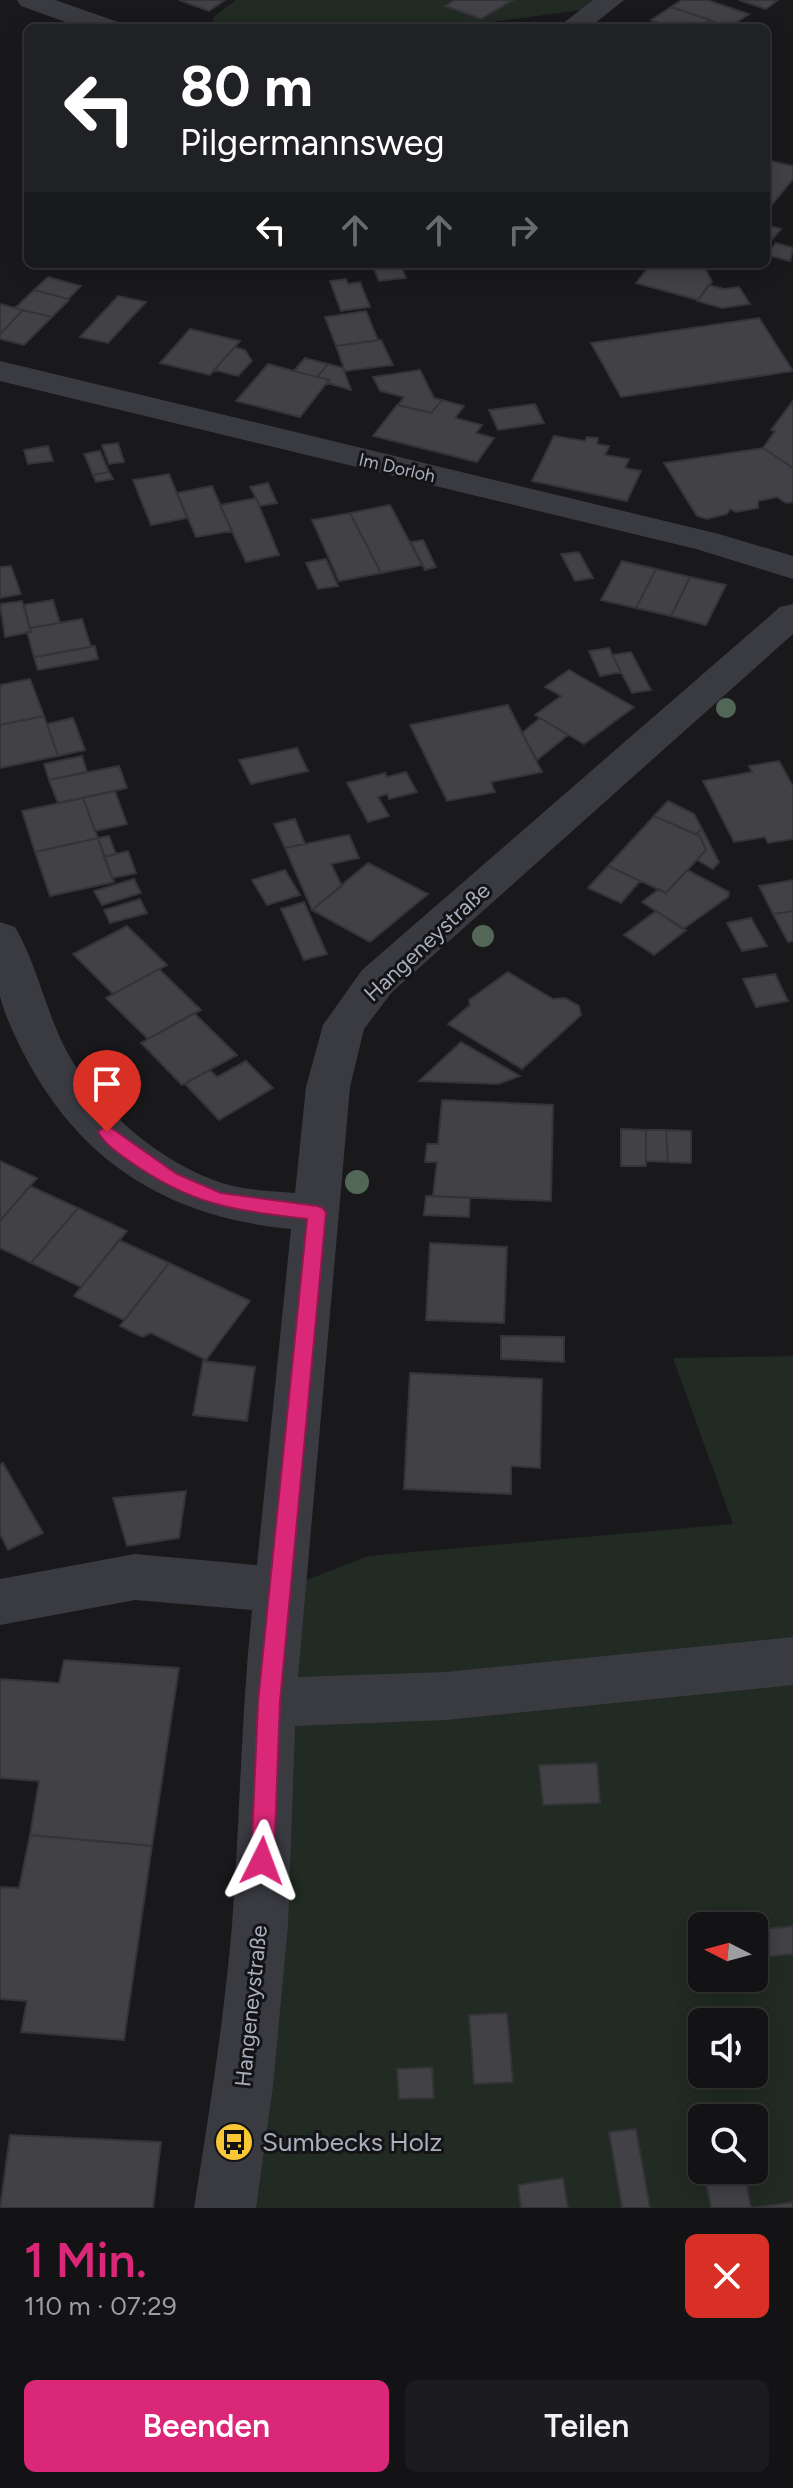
<!DOCTYPE html>
<html lang="de">
<head>
<meta charset="utf-8">
<style>
  body { margin:0; font-family:Figtree,sans-serif; background:#1c1c1e; color:#f1f3f6; height:100vh; display:flex; flex-direction:column; font-size:30px; white-space:nowrap }
  * { box-sizing:border-box; margin:0 }
  p { font-size:26px; color:#9d9ea0 }
  .icon { flex:none; width:44px; height:44px; fill:none; stroke:currentColor; stroke-width:2; stroke-linecap:round; stroke-linejoin:round }
  .map { position:relative; height:2208px; overflow:hidden }
  .details { display:flex; flex-direction:column; background:#131315; flex:1 }
  .details>* { flex:none }
  .banner { position:absolute; left:24px; top:24px; width:746px; height:244px; border-radius:12px; box-shadow:0 4px 20px #0003,0 0 0 2px #323234; background:#202124; color:#fff; overflow:hidden }
  .needle { width:52px; rotate:276deg }
  .buttons { position:absolute; left:688px; top:1912px; display:grid; gap:16px }
  .buttons a { display:grid; place-items:center; width:80px; height:80px; border-radius:12px; background:#131315; box-shadow:0 4px 20px #0003,0 0 0 2px #323234; font-size:40px }
  .pin { position:absolute; display:grid; place-items:center; width:68px; height:68px; color:#fff; margin:-82px -34px; border-radius:50% 50% 50% 0; rotate:-45deg; box-shadow:0 0 8px #0007 }
  .pin .icon { rotate:45deg }
  .me { position:absolute; width:88px; margin:-44px; rotate:3deg; stroke-linejoin:round; filter:drop-shadow(0 0 6px #0008) }
  .turn { display:flex; align-items:center; gap:28px; height:168px; padding:0 24px; font-size:36px }
  .turn .icon { width:104px; height:104px; stroke-width:2.5 }
  .turn b { display:block; font-size:56px; line-height:68px }
  .lanes { display:flex; align-items:center; height:76px; padding:0 24px; background:#0003; justify-content:center; gap:40px; direction:ltr }
  .lanes .off { opacity:.35 }
  .round { display:grid; place-items:center; flex:none; width:84px; height:84px; border-radius:12px; background:#1c1c1e }
  .summary { display:flex; align-items:center; justify-content:space-between; height:136px; padding:0 24px }
  h1 { font-size:48px; font-weight:600; line-height:60px; color:#db2777 }
  .action { display:flex; gap:16px; margin-top:auto; padding:16px 24px }
  .action a { flex:1; height:92px; border-radius:12px; background:#db2777; color:#fff; font-size:32px; font-weight:600; line-height:92px; text-align:center }
  .action a+a { background:#1c1c1e; color:#f1f3f6 }
  .map>svg:first-child { display:block }
  .green { fill:#212a23; fill-rule:evenodd }
  .building { fill:#414146; stroke:#343338; stroke-width:2 }
  .lines { fill:none; stroke-linecap:round; stroke-linejoin:round }
  .minor { fill:#3a3b41; fill-rule:evenodd }
  .tree { fill:#536757 }
  .route { fill:#db2777; stroke:#8e194d; stroke-width:2 }
  .labels { text-anchor:middle; dominant-baseline:central; stroke-width:6; stroke-linejoin:round; paint-order:stroke }
  .far-street-label { font-size:18px; fill:#abafbc; stroke:#141417 }
  .street-label { font-size:22px; fill:#abafbc; stroke:#141417 }
  .near-poi-label { font-size:26px; fill:#abafbc; stroke:#141417; text-anchor:start }
</style>
</head>
<body>
<div class="map">
<svg width="793" height="2208" viewBox="0 0 793 2208">
  <rect width="100%" height="100%" fill="#19191c"/>
  <path class="green" d="M236,0H594L582,10L446,28L415,21L404,28H215L213,17Z
    M793,1356V2208H215L281,1590L368,1556L733,1524L673,1358ZM702,1926H754V1978H702ZM702,2022H754V2074H702ZM702,2118H754V2170H702Z"/>
  <path class="building" d="M179,0H225L209,11Z
    M455,0H513L481,19L445,6Z
    M682,0H707L749,14L730,27L671,7Z
    M739,0H778L766,9Z
    M671,7L710,20L698,28H675L651,20Z
    M766,160L793,166V179L766,212Z
    M766,225L781,229L766,246Z
    M776,243L793,248L790,261L767,255Z
    M372,264H400L406,278L379,281Z
    M651,264H703L712,282L698,300L636,283Z
    M48,277L81,286L68,299L34,290Z
    M346,279L348,284L360,282L370,307L341,311L330,281Z
    M709,285L724,289L739,287L750,304L722,308L697,301Z
    M34,290L68,299L69,300L52,317L15,308Z
    M118,296L146,302L108,343L80,337Z
    M0,304L23,310L0,334Z
    M23,310L52,317L24,345L0,339V334Z
    M366,311L378,340L336,346L325,317Z
    M759,318L793,371L621,397L591,343Z
    M190,329L240,341L210,375L160,363Z
    M381,340L393,365L345,371L336,346Z
    M235,347L245,350L252,361L238,376L214,370Z
    M305,358L328,364L317,377L294,371Z
    M268,364L294,371L329,380L300,417L236,401Z
    M328,364L343,368L351,390L327,383L329,380L317,377Z
    M420,370L434,398L442,400L431,413L398,405L404,397L380,391L373,377Z
    M442,400L464,406L455,418L482,425L476,433L494,438L477,462L373,436L397,405L431,413Z
    M793,401V468L763,448L775,431L771,430Z
    M535,404L544,423L498,430L489,410Z
    M554,436L585,441L587,437L598,438L597,444L609,446L605,455L629,459L625,468L641,471L627,501L532,481Z
    M118,443L124,462L109,464L102,445Z
    M48,446L53,461L28,464L24,450Z
    M763,448L793,468V502L786,503L777,497L758,501V508L736,512L730,509L727,514L707,519L697,516L664,463Z
    M100,451L109,472L93,475L84,454Z
    M109,472L113,479L96,482L93,475Z
    M169,474L187,518L151,525L133,480Z
    M268,483L277,503L260,506L250,487Z
    M212,486L232,531L196,537L177,493Z
    M256,498L279,555L246,562L220,505Z
    M390,505L422,565L381,573L350,513Z
    M350,513L381,573L339,581L312,520Z
    M423,540L436,567L425,570L411,542Z
    M579,552L593,578L575,581L561,554Z
    M326,559L338,586L318,589L306,563Z
    M622,561L656,569L636,608L601,600Z
    M11,566L21,594L0,598V567Z
    M656,569L690,577L671,616L636,608Z
    M690,577L726,585L706,625L671,616Z
    M53,600L60,623L30,628L24,605Z
    M22,601L31,632L5,637L0,604Z
    M82,619L91,647L34,657L27,632H31L30,628Z
    M95,646L98,659L38,670L34,657Z
    M609,648L621,672L600,676L589,651Z
    M631,652L651,690L632,693L612,655Z
    M569,670L634,707L584,744L535,715L561,696L545,687Z
    M30,679L44,716L0,725V685Z
    M508,705L542,772L491,782L495,792L447,801L410,725Z
    M44,716L58,756L0,768V725Z
    M73,718L85,750L58,756L47,724Z
    M540,718L568,735L537,760L522,733Z
    M297,748L308,771L251,784L239,760Z
    M82,756L87,772L49,780L44,764Z
    M779,761L793,786V839L768,843L765,837L734,842L703,781L752,772L749,766Z
    M119,766L127,788L58,803L49,780Z
    M406,772L417,792L389,799L387,794L378,797L389,816L368,822L347,783L385,773L387,777Z
    M115,791L127,824L95,831L83,798Z
    M83,798L98,838L35,852L22,811Z
    M668,801L694,814L702,829L695,834L654,816Z
    M654,816L700,836L706,850L666,893L608,866Z
    M295,819L305,844L285,848L274,824Z
    M702,829L719,862L713,869L697,860L706,850L700,836L695,834Z
    M349,835L359,858L331,864L342,886L312,910L285,848Z
    M109,836L116,854L104,857L98,838Z
    M98,838L114,882L50,896L35,852Z
    M128,851L136,873L112,878L104,857Z
    M368,863L428,894L370,942L312,910Z
    M608,866L640,881L621,903L588,888Z
    M285,870L300,895L267,905L252,880Z
    M687,870L729,892L728,897L683,929L642,902L659,889L666,893Z
    M134,879L141,893L102,905L94,891Z
    M793,880V911L773,914L759,886Z
    M140,899L147,913L110,923L104,910Z
    M304,902L327,954L304,960L281,909Z
    M656,911L686,930L654,955L624,935Z
    M793,911V941L788,942L773,914Z
    M751,918L767,946L742,951L727,923Z
    M127,926L167,965L113,994L73,954Z
    M159,969L201,1010L148,1039L106,998Z
    M508,972L553,999L565,998L579,1006L581,1015L522,1069L448,1024L470,1005L469,1000Z
    M775,974L788,1001L756,1007L743,979Z
    M194,1013L237,1055L182,1085L141,1043Z
    M461,1042L520,1076L498,1084L419,1081Z
    M246,1061L273,1088L219,1120L185,1084L210,1070L217,1077Z
    M442,1100L553,1105L551,1201L433,1196L437,1162H425L427,1144H438Z
    M621,1129L646,1130V1166H621Z
    M646,1130H666L668,1162L646,1161Z
    M666,1130L691,1131V1163L668,1162Z
    M0,1161L37,1178L0,1221Z
    M30,1186L78,1208L31,1263L0,1248V1221Z
    M426,1196L470,1198L469,1217L424,1215Z
    M78,1208L127,1231L81,1287L31,1263Z
    M119,1240L169,1263L124,1320L74,1296Z
    M430,1243L507,1247L504,1323L426,1320Z
    M169,1263L250,1301L206,1360L151,1333L142,1337L120,1326Z
    M501,1336L564,1337V1362L501,1359Z
    M203,1361L255,1367L247,1421L193,1415Z
    M410,1373L542,1379L540,1468L511,1466V1494L404,1489Z
    M3,1463L43,1533L8,1550L0,1534V1465Z
    M186,1491L179,1538L127,1546L113,1498Z
    M64,1660L179,1668L152,1846L30,1835L39,1781L0,1778V1679L59,1683Z
    M597,1763L600,1803L543,1805L539,1765Z
    M30,1835L152,1846L124,2040L21,2032L27,2001L0,1999V1887L19,1888Z
    M793,1926V1954L754,1958V1930Z
    M507,2013L513,2082L474,2084L469,2015Z
    M432,2067L434,2098L399,2099L397,2069Z
    M636,2129L650,2208H622L609,2132Z
    M10,2135L161,2142L153,2208H0Z
    M726,2170H744L751,2208L793,2202V2208H711L704,2173Z
    M563,2178L568,2208H521L518,2185Z"/>
  <g class="lines">
    <path class="minor" d="M17,0H55L118,22L122,28H82L21,6Z
      M593,0H624L589,28H557Z
      M0,361L719,534L793,556V579L696,549L0,381Z
      M793,604V634L392,992L364,1029L350,1087L298,1677L446,1672L793,1637V1685L446,1720L295,1726L288,1925L273,2086L256,2208H194C209,2114 224,2020 232,1925C240,1820 241,1715 252,1610L135,1600L0,1625V1579L135,1554L257,1565L291,1229C177,1218 90,1170 32,1069C20,1047 6,1020 0,996C0,973 0,945 0,922L15,927C35,961 44,1003 61,1040C89,1100 149,1155 211,1179C237,1190 268,1191 295,1193L306,1087L323,1025L362,970L780,607Z"/>
  </g>
  <g class="tree">
    <circle cx="726" cy="708" r="10"/>
    <circle cx="483" cy="936" r="11"/>
    <circle cx="357" cy="1182" r="12"/>
  </g>
  <path class="route" d="M107,1125L177,1174L221,1193L317,1206L323,1208L326,1213L280,1702L274,1861L271,1869L262,1872L254,1869L251,1861L258,1702L307,1219C236,1210 197,1207 135,1165C122,1156 106,1146 98,1132Z"/>
  <defs>
    <g id="bus-disc" transform="scale(2)"><circle r="9.5" fill="#f8c735" stroke="#141417"/><path d="M-5-6H5V4H4V6H2V4H-2V6H-4V4H-5ZM-3.5-4V0h7V-4ZM-3.5 1.2v1.5H-2V1.2ZM2 1.2v1.5H3.5V1.2Z" fill="#111"/></g>
  </defs>
  <g fill-rule="evenodd">
    <use href="#bus-disc" x="234" y="2142"/>
  </g>
  <g class="labels">
    <g class="far-street-label">
      <text transform="translate(397 468) rotate(13)">Im Dorloh</text>
    </g>
    <g class="street-label">
      <text transform="translate(427 942) rotate(-43)">Hangeneystraße</text>
      <text transform="translate(251 2006) rotate(-84)">Hangeneystraße</text>
    </g>
    <g class="near-poi-label">
      <text x="262" y="2142">Sumbecks Holz</text>
    </g>
  </g>
</svg>
<div class="buttons">
<a><svg class="needle" viewBox="-14 -14 28 28"><path d="M0-13l5 13h-10z" fill="#e53935"/><path d="M0 13l5-13h-10z" fill="#9d9ea0"/></svg></a>
<a><svg class="icon" aria-label="sound" viewBox="0 0 24 24"><path d="M4 9h4l5-4v14l-5-4H4zM17 9q2 3 0 6"/></svg></a>
<a><svg class="icon" aria-label="search" viewBox="0 0 24 24"><circle cx="10" cy="10" r="6"/><path d="M15 15l6 6"/></svg></a>
</div>
<div class="pin" style="left:107px;top:1132px;background:#d93025"><svg class="icon" aria-label="arrive" viewBox="0 0 24 24"><path d="M6 21V4h12l-3 4 3 4H6"/></svg></div>
<svg class="me" style="left:262px;top:1861px" viewBox="-20 -20 40 40"><path d="M0-17L14 15 0 8-14 15z" fill="#db2777" stroke="#fff" stroke-width="4"/></svg>
<div class="banner">
<div class="turn"><svg class="icon" aria-label="left" viewBox="0 0 24 24"><path d="M17 20v-9H6M10 6l-5 5 5 5"/></svg><div><b>80 m</b>Pilgermannsweg</div></div>
<div class="lanes"><svg class="icon" aria-label="left" viewBox="0 0 24 24"><path d="M17 20v-9H6M10 6l-5 5 5 5"/></svg><svg class="icon off" aria-label="ahead" viewBox="0 0 24 24"><path d="M12 20V5M6 11l6-6 6 6"/></svg><svg class="icon off" aria-label="ahead" viewBox="0 0 24 24"><path d="M12 20V5M6 11l6-6 6 6"/></svg><svg class="icon off" aria-label="right" viewBox="0 0 24 24"><path d="M7 20v-9h11M14 6l5 5-5 5"/></svg></div>
</div>
</div>
<section class="details">
<div class="summary"><div><h1>1 Min.</h1><p>110 m · 07:29</p></div><a class="round" style="background:#d93025;color:#fff"><svg class="icon" aria-label="close" viewBox="0 0 24 24"><path d="M6 6l12 12M18 6L6 18"/></svg></a></div>
<div class="action"><a>Beenden</a><a>Teilen</a></div>
</section>
</body>
</html>
